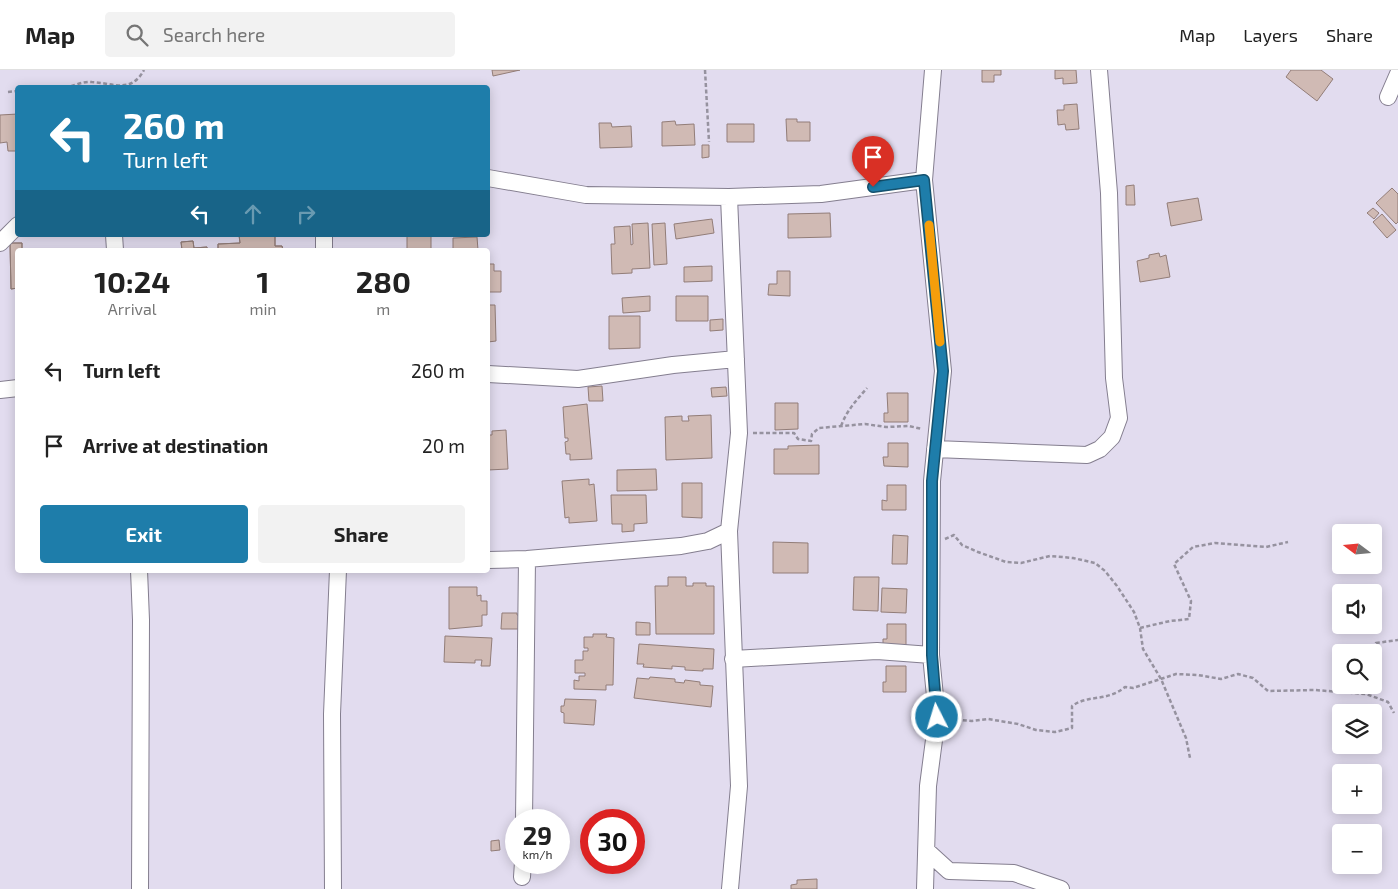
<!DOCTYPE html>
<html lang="en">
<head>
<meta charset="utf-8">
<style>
  body { margin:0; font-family:"Exo 2",sans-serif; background:#f2f2f2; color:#222; height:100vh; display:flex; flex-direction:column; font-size:19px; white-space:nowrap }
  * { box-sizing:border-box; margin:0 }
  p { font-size:16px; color:#767676 }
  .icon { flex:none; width:28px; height:28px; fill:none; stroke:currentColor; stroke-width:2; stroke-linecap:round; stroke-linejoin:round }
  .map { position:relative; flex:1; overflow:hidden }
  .sheet { position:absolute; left:15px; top:178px; width:475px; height:325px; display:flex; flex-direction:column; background:#fff; border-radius:5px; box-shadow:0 2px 12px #0003 }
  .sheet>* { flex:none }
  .hud { position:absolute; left:15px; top:15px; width:475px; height:152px; border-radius:5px; box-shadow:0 2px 12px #0003; background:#1e7daa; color:#fff; overflow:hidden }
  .needle { width:32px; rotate:286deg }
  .fabs { position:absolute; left:1332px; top:454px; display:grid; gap:10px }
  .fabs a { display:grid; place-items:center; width:50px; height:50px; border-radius:5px; background:#fff; box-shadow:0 2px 12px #0003; font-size:25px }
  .speed { position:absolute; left:505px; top:739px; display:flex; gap:10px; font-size:25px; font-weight:700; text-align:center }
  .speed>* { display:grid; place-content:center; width:65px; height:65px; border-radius:50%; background:#fff; box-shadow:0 2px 12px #0003; line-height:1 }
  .speed small { font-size:12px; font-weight:400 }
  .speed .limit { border:8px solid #d22; background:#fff; color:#111 }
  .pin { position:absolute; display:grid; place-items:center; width:42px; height:42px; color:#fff; margin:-51px -21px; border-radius:50% 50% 50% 0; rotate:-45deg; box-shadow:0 0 5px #0007 }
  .pin .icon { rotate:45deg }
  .me { position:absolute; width:55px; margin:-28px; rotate:355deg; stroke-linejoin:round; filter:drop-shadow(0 0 4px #0008) }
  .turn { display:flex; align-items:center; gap:18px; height:105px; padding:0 25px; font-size:22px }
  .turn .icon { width:65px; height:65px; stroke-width:2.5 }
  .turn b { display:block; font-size:35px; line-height:42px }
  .lanes { display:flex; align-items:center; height:48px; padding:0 25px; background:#0003; justify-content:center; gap:25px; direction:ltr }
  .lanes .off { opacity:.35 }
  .eta { display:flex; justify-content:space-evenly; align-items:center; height:85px; text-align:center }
  .eta b { font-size:30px; font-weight:700; line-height:35px }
  .action { display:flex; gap:10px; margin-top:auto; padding:10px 25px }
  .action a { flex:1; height:58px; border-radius:5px; background:#1e7daa; color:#fff; font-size:20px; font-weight:700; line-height:58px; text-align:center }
  .action a+a { background:#f2f2f2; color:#222 }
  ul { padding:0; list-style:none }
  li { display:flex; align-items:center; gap:15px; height:75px; padding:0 25px }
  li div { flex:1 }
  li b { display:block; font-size:19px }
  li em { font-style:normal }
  header { display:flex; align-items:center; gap:30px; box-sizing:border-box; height:70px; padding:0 25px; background:#fff; border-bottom:1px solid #e0e0e0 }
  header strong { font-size:24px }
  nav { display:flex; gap:28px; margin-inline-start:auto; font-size:18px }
  .search { width:350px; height:45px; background:#f2f2f2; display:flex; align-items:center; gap:12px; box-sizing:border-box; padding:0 18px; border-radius:5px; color:#767676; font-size:19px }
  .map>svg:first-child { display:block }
  .building { fill:#d0bab4; stroke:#927d78 }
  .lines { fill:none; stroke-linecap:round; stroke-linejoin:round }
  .street-casing { stroke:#847e8f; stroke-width:18 }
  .path { stroke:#96929f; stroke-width:2.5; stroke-dasharray:4 2.5; stroke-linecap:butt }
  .street { stroke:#fff; stroke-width:16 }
  .route-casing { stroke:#14516e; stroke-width:12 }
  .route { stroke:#1e7daa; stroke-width:9 }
  .slow { stroke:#f59e0b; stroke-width:9 }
</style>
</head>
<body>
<header>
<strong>Map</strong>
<div class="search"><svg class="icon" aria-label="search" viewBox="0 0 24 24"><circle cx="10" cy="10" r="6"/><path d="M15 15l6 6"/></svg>Search here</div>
<nav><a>Map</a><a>Layers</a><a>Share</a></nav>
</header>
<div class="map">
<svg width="1398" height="819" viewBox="0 0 1398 819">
  <rect width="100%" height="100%" fill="#e2dcef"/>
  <path class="building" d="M492,0H520L493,6Z
    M982,0H1001V5H994V12H982Z
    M1055,0H1076L1077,13L1063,14V8L1055,9Z
    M1291,0H1321L1333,9L1317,31L1286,7Z
    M1077,34L1079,59L1066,60L1065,54L1058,55L1057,40H1064V35Z
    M18,44V81H8L7,72L0,73V45Z
    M786,49H797V52H810V71H787Z
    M675,51L676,55L694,54L695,75L662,76V52Z
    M599,53H611L612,57L631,56L632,77L600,78Z
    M727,54H754V72H727Z
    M702,75H709V87L702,88Z
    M1134,115L1135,135H1126V116Z
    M1392,118L1398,124V152L1396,154L1376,133Z
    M1198,128L1202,150L1171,156L1167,133Z
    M1373,138L1379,143L1374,149L1367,143Z
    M830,143L831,167L788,168V144Z
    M1382,144L1396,160L1387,168L1373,152Z
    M712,149L714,163L676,169L674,154Z
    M648,153L650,198L632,199V203L612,204L611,174H615L614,157L630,156L631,175L633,174L632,154Z
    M665,153L667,194L654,195L652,154Z
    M239,165H275V176H282L283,180H218V174L240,173Z
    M239,165H275V176H282L283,180H218V174L240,173Z
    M407,165H431V180H407Z
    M477,167L478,180H453V168Z
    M193,171L194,178L207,177V180H182L181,172Z
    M193,171L194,178L207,177V180H182L181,172Z
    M10,173H22V179H43V180H18V218L11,219Z
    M10,173H22V179H43V180H18V218L11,219Z
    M1159,183L1160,187L1166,185L1170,207L1140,212L1137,191L1149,188V185Z
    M488,194H494V201H501V222H488Z
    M712,196V211L684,212V197Z
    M777,201H790V226L768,225L769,214H777Z
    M650,226V241L623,243L622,228Z
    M676,226H708V251H676Z
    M488,235H495L496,271L488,272Z
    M609,246H640V278L609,279Z
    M723,249V260L710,261V250Z
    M602,316L603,331H589L588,317Z
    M726,317L727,326L712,327L711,318Z
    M887,323H908V352H884V343H888Z
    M775,333H798V359L775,360Z
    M587,334L592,389L570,390V384H566L565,372L568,371V368H565L563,337Z
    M711,345L712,388L666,390L665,347L682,346V351H689L688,346Z
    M506,360L508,399L488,400V365H492V361Z
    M888,373H908V397L884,396L883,387H888Z
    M819,375V404H774V379H788V376Z
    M656,399L657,420L617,421V400Z
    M589,409V415L594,414L597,451L569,453V447L565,448L562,411Z
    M682,413H702V448L682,447Z
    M887,415H906V440H882V430L887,431Z
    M611,425H646L647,453L634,454V461L622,462V454H612Z
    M893,465L908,466L907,494H892Z
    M773,472L808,473V503H773Z
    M668,507H686V516H693V513H706V516H714V564H656L655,516H668Z
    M854,507H879L878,541L853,540Z
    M449,517H477V526L481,525V531H487V545H482V556L449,559Z
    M882,518L907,519L906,543L881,542Z
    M502,543H517V545L524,546V559H501Z
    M636,552L650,553V565H636Z
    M887,554H906V579H883V569H887Z
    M593,564H607L606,567L614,568L613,615H606V620L574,619V610L579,611V606H585V603H575V590H583V581H588V578H584V567H593Z
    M445,566L492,568L490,596H481L482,590H475V593L444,592Z
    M639,574L714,579L713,599H703V601L685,600V597L672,596V599L643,597L644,594H637Z
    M886,596H906V622H883V612H886Z
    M650,607L675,609V612L684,613L685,610L700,612V615L713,616L711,637L634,628L637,608L649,609Z
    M565,629L596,630L594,655L564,653V643L561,642V636H564Z
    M499,770L500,780L491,781V771Z
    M817,809V819H791V815L797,814V810Z"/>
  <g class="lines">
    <g class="street-casing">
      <path id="street" d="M1388,27L1398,4
        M488,108L586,125L729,127L821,124L924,110
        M729,127L739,363L729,461L739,716L730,819
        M114,165L115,180
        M0,173L18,155
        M324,180V165
        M488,304L578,309L673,295L736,289
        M0,320L18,318
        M935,379L1087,385L1100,379L1112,367L1119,348L1114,308L1109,123L1099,0
        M488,490L527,489L681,476L708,471L729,461
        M139,500L141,550L140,819
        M733,589L877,581L931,585
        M524,750L527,489
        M927,781L949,801L1014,803L1061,819
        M522,807L523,792
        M333,819L332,644L338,500
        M925,819L928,716L937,647L931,585L932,411L943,301L924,110L933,0"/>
    </g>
    <path class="path" d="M705,0L709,72
      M65,18C73,16 83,11 92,12C113,13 131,24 144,0
      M8,22L18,21
      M841,356C847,340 856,331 867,318
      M753,363H794L798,369L811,371L812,364L819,358L865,354L886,357L909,356L922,359
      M945,469L954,465L962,475L978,482L1006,492L1021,493L1050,486L1073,488L1095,493L1105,501L1117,516L1134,542L1140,558L1143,579L1161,609L1186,668L1190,688
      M1140,558L1170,551L1189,549L1191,531L1174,494L1193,477L1215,473L1266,477L1288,472
      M1374,586L1376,573L1398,570
      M1366,624L1368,615
      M951,645L961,650L972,651L988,649L1018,654L1036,660L1055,662L1072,658V636C1089,624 1107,632 1125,617L1133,618L1176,604L1198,605L1221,609L1238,604L1253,608L1268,621L1315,620L1366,624L1388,632L1394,643"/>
    <use href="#street" class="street"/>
  </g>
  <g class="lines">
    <g class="route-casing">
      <path id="route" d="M873,117L924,110L943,301L932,411V585L937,647"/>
    </g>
    <use href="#route" class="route"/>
    <path class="slow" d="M929,155L940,272"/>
  </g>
</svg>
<div class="fabs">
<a><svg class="needle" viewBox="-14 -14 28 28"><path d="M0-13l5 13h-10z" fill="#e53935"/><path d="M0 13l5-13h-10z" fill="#767676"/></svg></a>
<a><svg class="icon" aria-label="sound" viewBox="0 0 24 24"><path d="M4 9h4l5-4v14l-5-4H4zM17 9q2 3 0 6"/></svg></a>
<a><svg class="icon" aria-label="search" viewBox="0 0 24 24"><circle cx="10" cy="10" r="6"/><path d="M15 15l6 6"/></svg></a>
<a><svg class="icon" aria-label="layers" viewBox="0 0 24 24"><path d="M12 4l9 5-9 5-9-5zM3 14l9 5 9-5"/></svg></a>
<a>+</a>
<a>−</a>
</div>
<div class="speed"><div>29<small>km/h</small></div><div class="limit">30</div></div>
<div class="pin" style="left:873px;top:117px;background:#d93025"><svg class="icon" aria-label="arrive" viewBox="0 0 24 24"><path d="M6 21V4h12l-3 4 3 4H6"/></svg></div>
<svg class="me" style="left:937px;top:647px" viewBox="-20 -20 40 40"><circle r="17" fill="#1e7daa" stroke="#fff" stroke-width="3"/><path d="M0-11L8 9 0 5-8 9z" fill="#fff"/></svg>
<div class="hud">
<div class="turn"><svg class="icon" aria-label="left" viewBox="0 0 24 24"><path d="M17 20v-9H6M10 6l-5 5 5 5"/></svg><div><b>260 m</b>Turn left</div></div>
<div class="lanes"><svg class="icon" aria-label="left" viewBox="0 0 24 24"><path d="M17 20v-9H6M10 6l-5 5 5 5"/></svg><svg class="icon off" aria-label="ahead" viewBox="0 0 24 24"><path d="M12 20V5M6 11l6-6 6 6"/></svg><svg class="icon off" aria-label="right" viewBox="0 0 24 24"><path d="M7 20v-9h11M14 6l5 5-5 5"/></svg></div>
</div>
<section class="sheet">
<div class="eta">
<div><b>10:24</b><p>Arrival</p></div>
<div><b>1</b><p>min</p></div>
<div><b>280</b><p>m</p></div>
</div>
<ul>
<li><svg class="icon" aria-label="left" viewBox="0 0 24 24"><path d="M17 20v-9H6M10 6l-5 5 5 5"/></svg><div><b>Turn left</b></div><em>260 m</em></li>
<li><svg class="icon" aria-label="arrive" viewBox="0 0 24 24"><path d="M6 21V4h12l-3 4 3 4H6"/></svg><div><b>Arrive at destination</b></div><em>20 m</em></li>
</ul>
<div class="action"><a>Exit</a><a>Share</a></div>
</section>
</div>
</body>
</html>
